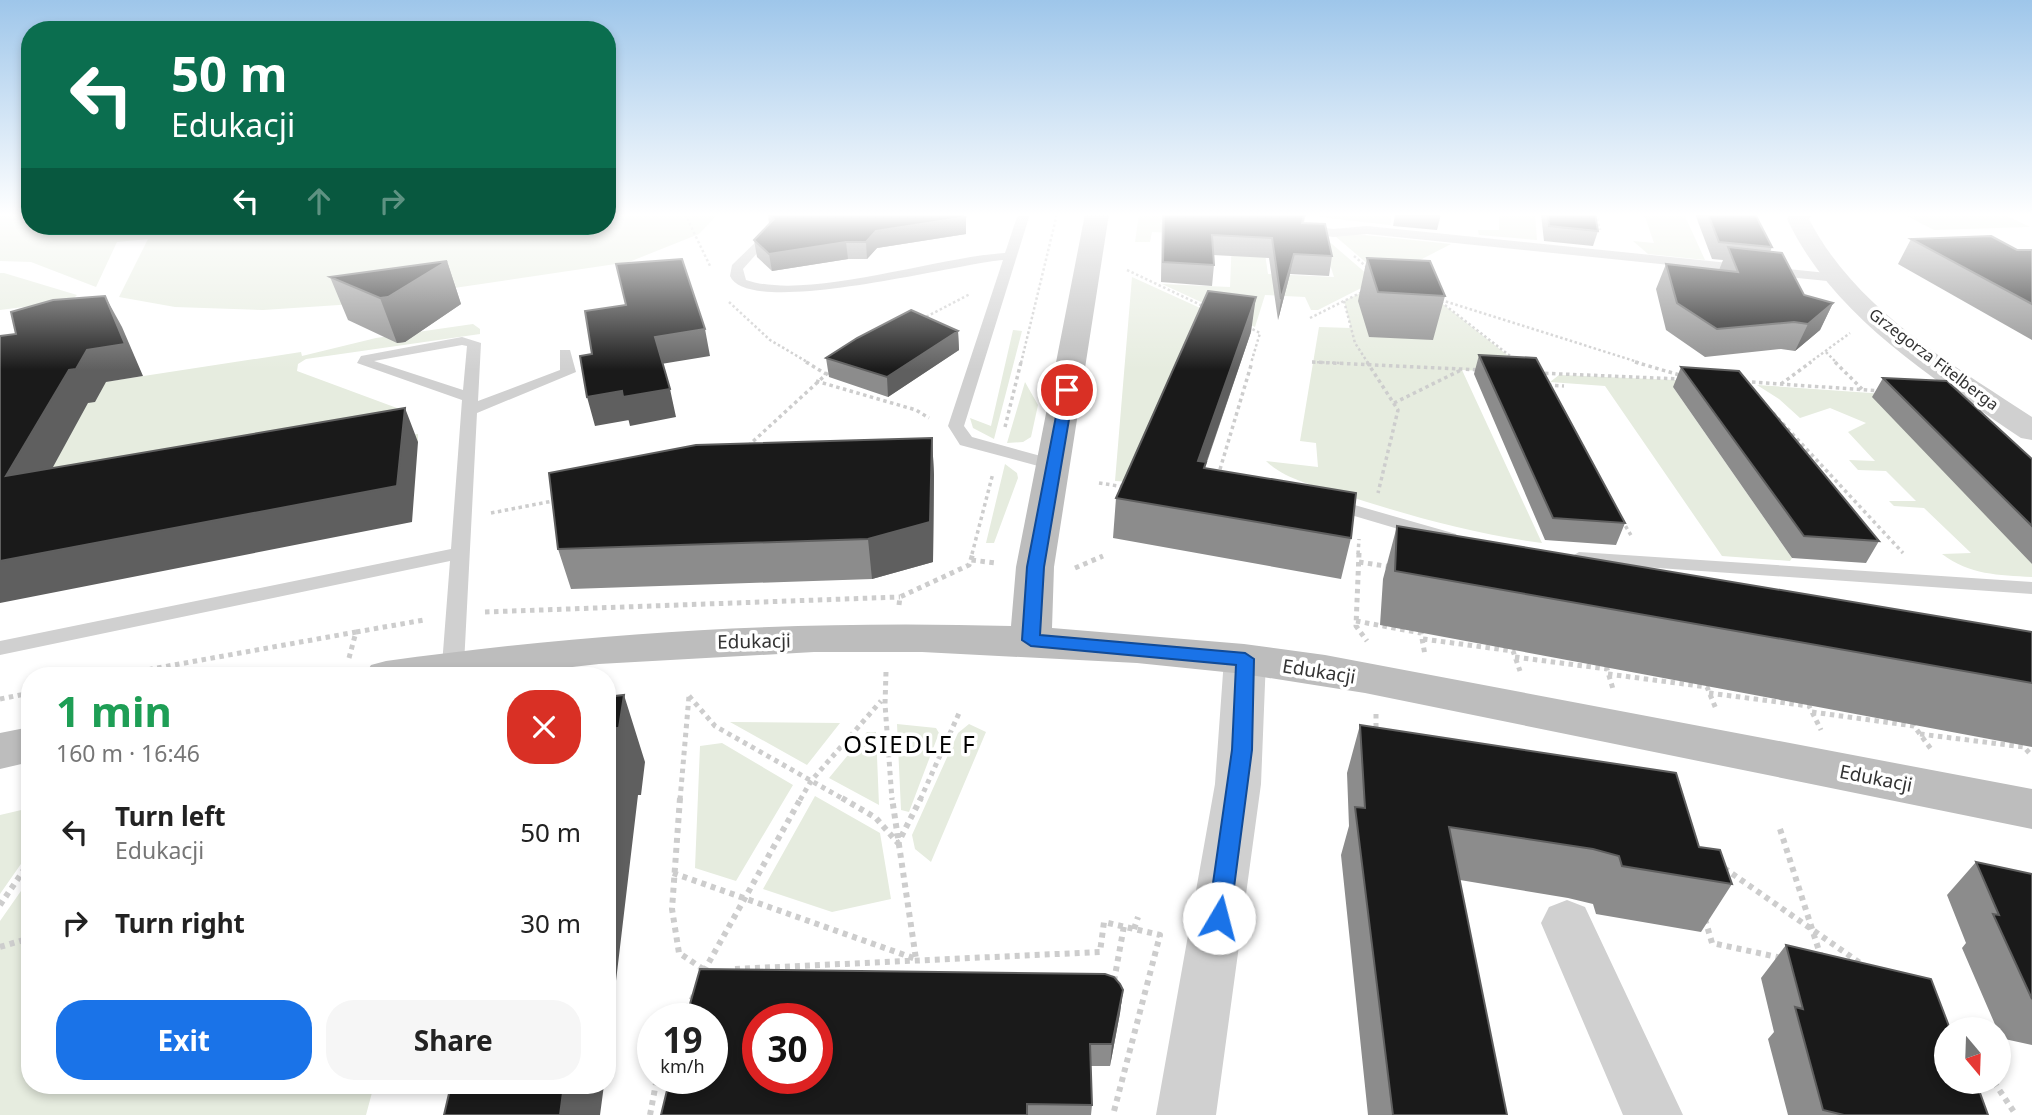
<!DOCTYPE html>
<html lang="en">
<head>
<meta charset="utf-8">
<style>
  body { margin:0; font-family:"Noto Sans",sans-serif; background:#f6f6f6; color:#222; height:100vh; display:flex; flex-direction:column; font-size:26px; white-space:nowrap }
  * { box-sizing:border-box; margin:0 }
  p { font-size:23px; color:#767676 }
  .icon { flex:none; width:38px; height:38px; fill:none; stroke:currentColor; stroke-width:2; stroke-linecap:round; stroke-linejoin:round }
  .map { position:relative; flex:1; overflow:hidden }
  .panel { position:absolute; left:21px; top:667px; width:595px; height:427px; display:flex; flex-direction:column; background:#fff; border-radius:28px; box-shadow:0 4px 10px #0003 }
  .panel>* { flex:none }
  .top-card { position:absolute; left:21px; top:21px; width:595px; height:214px; border-radius:28px; box-shadow:0 4px 10px #0003; background:#0b6e4f; color:#fff; overflow:hidden }
  .needle { width:46px; rotate:161deg }
  .buttons { position:absolute; left:1934px; top:1017px; display:grid; gap:14px }
  .buttons a { display:grid; place-items:center; width:77px; height:77px; border-radius:50%; background:#fff; box-shadow:0 4px 10px #0003; font-size:35px }
  .speed { position:absolute; left:637px; top:1003px; display:flex; gap:14px; font-size:35px; font-weight:700; text-align:center }
  .speed>* { display:grid; place-content:center; width:91px; height:91px; border-radius:50%; background:#fff; box-shadow:0 4px 10px #0003; line-height:1 }
  .speed small { font-size:18px; font-weight:400 }
  .speed .limit { border:10px solid #d22; background:#fff; color:#111 }
  .pin { position:absolute; display:grid; place-items:center; width:60px; height:60px; color:#fff; margin:-30px; border:4px solid #fff; border-radius:50%; box-shadow:0 2px 7px #0007 }
  .me { position:absolute; width:77px; margin:-38px; rotate:8deg; stroke-linejoin:round; filter:drop-shadow(0 0 5px #0008) }
  .turn { display:flex; align-items:center; gap:24px; height:147px; padding:0 35px; font-size:32px }
  .turn .icon { width:91px; height:91px; stroke-width:2.5 }
  .turn b { display:block; font-size:49px; line-height:60px }
  .lanes { display:flex; align-items:center; height:66px; padding:0 35px; background:#0003; justify-content:center; gap:35px; direction:ltr }
  .lanes .off { opacity:.35 }
  .round { display:grid; place-items:center; flex:none; width:74px; height:74px; border-radius:28px; background:#f6f6f6 }
  .head { display:flex; align-items:center; justify-content:space-between; height:119px; padding:0 35px }
  h1 { font-size:42px; font-weight:700; line-height:52px; color:#1e9e55 }
  .primary-button { display:flex; gap:14px; margin-top:auto; padding:14px 35px }
  .primary-button a { flex:1; height:80px; border-radius:28px; background:#1a73e8; color:#fff; font-size:28px; font-weight:700; line-height:80px; text-align:center }
  .primary-button a+a { background:#f6f6f6; color:#222 }
  ul { padding:0; list-style:none }
  li { display:flex; align-items:center; gap:21px; height:91px; padding:0 35px }
  li div { flex:1 }
  li b { display:block; font-size:26px }
  li em { font-style:normal }
  .map>svg:first-child { display:block }
  .green { fill:#e6ecdf }
  .lines { fill:none; stroke-linecap:round; stroke-linejoin:round }
  .path-far3 { stroke:#cdcdcd; stroke-width:2.5; stroke-dasharray:2.5 2.5; stroke-linecap:butt }
  .path-far2 { stroke:#cdcdcd; stroke-width:3.5; stroke-dasharray:3.5 3.5; stroke-linecap:butt }
  .path-far1 { stroke:#cdcdcd; stroke-width:5; stroke-dasharray:4.5 4.5; stroke-linecap:butt }
  .path { stroke:#cdcdcd; stroke-width:6; stroke-dasharray:5 5; stroke-linecap:butt }
  .lane { fill:#d0d0d0; fill-rule:evenodd }
  .street { fill:#d0d0d0; fill-rule:evenodd }
  .secondary { fill:#bdbdbd; fill-rule:evenodd }
  .wall { fill:#8c8c8c }
  .shaded-wall { fill:#5f5f5f }
  .building { fill:#1a1a1a; stroke:#5f5f5f; stroke-width:2; fill-rule:evenodd }
  .route { fill:#1a73e8; stroke:#114b97; stroke-width:2 }
  .labels { text-anchor:middle; dominant-baseline:central; stroke-width:7; stroke-linejoin:round; paint-order:stroke }
  .far-street-label { font-size:16px; fill:#333; stroke:#fff }
  .street-label { font-size:19px; fill:#333; stroke:#fff }
  .near-neighbourhood-label { font-size:24px; letter-spacing:2px; fill:#000; stroke:#fff }
</style>
</head>
<body>
<div class="map">
<svg width="2032" height="1115" viewBox="0 0 2032 1115">
  <rect width="100%" height="100%" fill="#fff"/>
  <path class="green" d="M0,214H30V226H607V214H718L699,234L629,262L339,305L263,310L175,307L119,297L148,239L117,242L96,287L31,262L0,261Z
    M1139,214H1163L1160,224L1194,227L1211,234L1152,232L1150,242H1135Z
    M1321,214H1392L1390,225L1319,217Z
    M1499,214H1535L1537,240L1479,235L1478,230H1499Z
    M1644,214H1684L1705,260L1648,254L1633,241L1654,243Z
    M1903,214H2003L2030,227L1934,230Z
    M1355,234L1451,244L1395,273L1376,271L1335,236Z
    M1232,238L1263,241L1268,274L1334,277L1323,243L1325,238L1375,281L1318,310H1311L1305,297L1265,295L1255,327L1162,284L1230,287Z
    M0,273H4L77,295L71,301L0,310Z
    M1132,277L1242,327L1132,482L1115,481Z
    M1389,279L1434,297L1530,373L1462,370L1542,543C1473,534 1406,515 1339,493C1313,485 1286,480 1266,461L1318,467L1316,443L1300,441L1319,327L1351,328L1344,301Z
    M473,324L480,329V334L306,359L298,364L297,371L405,411L404,435L418,434V442L29,511L98,383L301,352L302,356L376,338Z
    M1013,330L1022,331L994,439L973,428L970,418L991,426Z
    M1559,375L1721,382L1673,387L1792,558L1790,561L1722,556L1605,386L1550,382Z
    M1025,382L1038,405L1031,437L1023,442L1007,443Z
    M1757,385L1928,397L2032,564V577C1998,575 1970,575 1942,554L1971,553L1924,508L1894,506L1889,501H1916L1886,471L1858,470L1849,460L1875,461L1848,432L1866,423L1830,408L1800,418L1779,399Z
    M1005,464L1017,473L1018,478L994,543H986Z
    M730,722L840,723L807,765Z
    M897,724L936,728L939,733L909,812L901,810Z
    M969,724L986,732L931,862L915,849L912,835L958,733Z
    M867,732H876L879,805L829,778Z
    M722,743L793,785L736,881L695,868L700,746Z
    M815,796L880,833L891,899L832,912L763,889Z
    M30,808V851L0,894V815Z
    M30,878V1085H374L366,1115H0V921Z"/>
  <g class="lines">
    <path class="path-far3" d="M685,214L710,266
      M1596,214L1600,230
      M1354,256L1369,269
      M1127,270L1205,307
      M1441,300L1641,363
      M1344,301L1355,343L1368,363
      M729,302L770,340L809,363
      M1441,302L1514,359
      M1310,318L1362,292
      M922,319L970,294
      M1248,327L1260,333L1251,363
      M1826,352L1837,363
      M1312,362L1343,363
      M1021,363L1057,214
      M1809,363L1850,333"/>
    <path class="path-far2" d="M806,362L826,374
      M1312,362L1481,370
      M1367,362L1398,410L1378,493
      M1635,362L1683,376
      M1835,362L1862,389
      M1538,373L1680,379
      M816,381L916,410L929,418
      M1752,382L1881,391
      M1781,384L1811,362
      M1548,385L1564,386
      M1394,403L1461,370
      M1773,413L1903,553
      M1005,427L1021,362
      M748,446L832,369
      M1218,476L1252,362
      M1099,483L1125,487
      M491,513L558,500
      M1622,520L1632,537
      M972,554L993,473
      M1358,554L1359,539"/>
    <path class="path-far1" d="M1359,553L1356,626L1367,641
      M971,560L973,553
      M1359,562L1392,567
      M1075,568L1103,556
      M899,605L900,597L969,565L971,560L996,563
      M485,612L900,597
      M1356,621L1421,633L1425,655
      M1423,639L1513,651L1520,671
      M1515,657L1607,669L1613,689
      M349,658L356,632L424,620
      M886,672L885,704L892,800
      M1608,674L1707,687L1716,709
      M113,676L356,632
      M1709,693L1809,706L1821,730
      M689,696L715,726L845,800
      M0,699L30,693
      M1812,712L1914,726L1931,749
      M1376,714V733
      M1920,734L2024,747L2032,756
      M680,800L689,696
      M800,800L811,781L881,701
      M920,800L960,711"/>
    <path class="path" d="M680,798L672,909L679,953L706,971
      M842,798L876,818L898,843L921,798
      M1780,829L1821,957
      M1724,868L1860,963
      M673,873L916,959L892,798
      M0,905L30,861
      M1705,919L1712,943L1782,958
      M1134,929L1138,917
      M0,947L30,938
      M735,969L1100,952L1104,922L1160,935L1113,1115
      M704,971L801,798
      M1114,981L1124,926
      M683,1018L694,995
      M1994,1082L2016,1115
      M650,1115L657,1078"/>
    <path class="lane" d="M1018,214H1030L964,426L972,437L1059,461L1062,465L1059,469L1053,470L960,445L948,426L1003,260C959,263 749,319 730,276L732,265L768,230L774,234L743,269L746,280C807,301 936,257 1005,253Z
      M1302,224L1333,229L1367,226L1837,274L1844,278L1837,282L1367,234L1333,237L1298,231V225Z
      M462,337L481,343L478,401L560,370V350H570L576,372L477,413L464,665L461,670H445L442,665L450,561L0,655V641L451,549L462,400L357,363L361,356ZM462,345L467,346L463,390L374,361Z
      M1330,498L1456,534L1458,538L1449,544L1324,507L1321,503L1324,499Z
      M1579,552L2032,582V594L1572,562L1569,558Z
      M550,646L558,648L561,653L555,676H533L542,648Z"/>
    <path class="street" d="M1790,214H1813L1809,219C1855,309 1950,363 2032,417V440L2021,438C1933,378 1834,318 1787,219Z
      M1245,645L1260,649L1266,659L1261,784L1216,1115H1156L1215,784L1224,659L1230,649Z
      M1567,900L1585,907L1683,1115H1623L1541,923L1549,907Z"/>
    <path class="secondary" d="M1085,214H1109L1054,567L1052,628L1244,644L1325,655L2032,789V829L1365,693L1244,674L1137,663L922,652H814L599,664L493,676H364L371,665L386,661C594,632 801,620 1011,626L1016,567Z
      M30,727V762L0,769V733Z"/>
  </g>
  <path class="wall" d="M768,214H955L966,217V234L877,248L867,259H848L772,271L757,257L754,240L769,224Z
    M1162,214H1306L1304,222H1303V223L1332,256L1329,276L1290,274L1278,320L1269,258L1213,255L1214,265L1212,286L1161,282Z
    M1395,214H1441L1437,230L1393,226Z
    M1541,214H1595L1598,231L1593,246L1544,241Z
    M1695,214H1755L1772,247L1770,252L1804,295L1833,303L1820,330L1795,351L1781,349L1705,357L1666,330L1656,289L1666,264L1719,270L1723,260L1712,259Z
    M1911,239L2017,250H2032V340L1898,264Z
    M1367,258L1445,296L1433,340L1369,337L1358,301Z
    M447,261L461,304L405,342L397,343L348,320L330,277Z
    M958,331L959,350L888,397L829,377L826,358Z
    M1251,332L1205,468L1351,538L1341,579L1113,538L1116,498Z
    M1479,355L1625,523L1616,545L1545,540L1474,374Z
    M1681,367L1879,541L1866,563L1792,558L1673,387Z
    M1883,378L2032,459V564L1872,397Z
    M932,438L934,475L933,562L872,579L571,589L558,549Z
    M1397,526L2032,632V747L1380,625L1383,579Z
    M1360,725L1699,847L1732,884L1701,932L1596,914L1593,904L1568,898L1460,880L1507,1115H1368L1341,855L1349,826L1347,773Z
    M1976,862L2032,874V1045L2000,1038L1998,1033V1029H1997L1962,948L1966,943L1947,895Z
    M1786,945L1946,1029L1988,1115H1788L1768,1039L1774,1032L1761,978Z
    M1123,990L1120,1013L1110,1066H1091L1092,1105L1091,1115H661Z"/>
  <path class="shaded-wall" d="M966,217V234L877,248L867,259L866,242L876,231Z
    M846,242L848,259L772,271L769,254Z
    M1294,254L1290,274L1278,320L1281,299Z
    M447,261L461,304L405,342L397,343L380,298Z
    M105,296L122,327L143,376L106,382L95,402L88,403L29,511L6,476Z
    M1256,297L1251,332L1205,466L1201,502L1198,461Z
    M1833,303L1820,330L1795,351L1808,324Z
    M705,329L710,356L661,364L655,337Z
    M958,331L959,350L888,397L887,377Z
    M670,389L676,417L630,426L623,397Z
    M622,391L629,420L595,426L587,397Z
    M405,408L418,442L412,522L0,603V561Z
    M932,438L934,475L933,562L872,579L868,539Z
    M624,695L645,762L641,795H638L607,1057V792L617,728Z
    M1123,990L1120,1013L1110,1066L1112,1044Z
    M564,1085H604L600,1115H560Z"/>
  <path class="building" d="M769,214H955L966,217L876,231L866,242H846L769,254L754,240L774,219Z
    M1164,214H1301L1304,215L1302,223L1325,224L1332,256L1294,254L1281,299L1272,238L1212,235L1214,265L1163,262Z
    M1548,214H1595L1598,231L1549,226Z
    M1708,214H1755L1772,247L1719,242Z
    M1991,236L2017,250H2032V304L1911,239Z
    M1728,247L1782,253L1804,295L1833,303L1808,324L1794,322L1717,329L1677,303L1666,264L1738,272Z
    M1367,258L1430,261L1445,296L1378,292Z
    M682,259L705,329L655,337L670,389L623,397L622,391L587,397L580,356L592,354L585,311L626,305L616,264Z
    M447,261L388,297L380,298L330,277Z
    M1208,291L1256,297L1198,461L1206,462L1204,468L1356,493L1351,538L1116,498Z
    M105,296L125,344L87,350L76,369L69,370L6,476L405,408L397,486L0,561V336L16,334L11,312L53,300Z
    M911,310L958,331L887,377L826,358L857,338Z
    M1479,355L1536,358L1625,523L1553,518Z
    M1681,367L1739,371L1879,541L1804,536Z
    M1883,378L1947,381L2032,459V526Z
    M932,438L930,522L868,539L558,549L549,473L696,445Z
    M1397,526L2032,632V683L1395,571Z
    M624,695L619,728H617L607,792V697Z
    M1360,725L1676,773L1699,847L1720,850L1732,884L1622,866L1619,856L1593,849L1449,827L1507,1115H1393L1355,807L1365,808Z
    M1976,862L2032,874V999L1993,914L1999,915Z
    M1786,945L1931,979L1950,1029H1946V1082H1976L1988,1115H1844L1823,1110L1795,1007L1803,1009Z
    M700,969L1105,974L1114,977L1120,984L1123,990L1112,1044H1090L1092,1105L1027,1104V1115H661L670,1078H712V1018H686ZM758,1018H817V1078H758Z
    M451,1085H564L560,1115H444Z"/>
  <linearGradient id="sky" x2="0" y2="1"><stop stop-color="#9ec6ea"/><stop offset="0.58" stop-color="#fff"/><stop offset="1" stop-color="#fff" stop-opacity="0"/></linearGradient>
  <rect width="2032" height="370" fill="url(#sky)"/>
  <path class="route" d="M1067,386L1074,390L1044,567L1040,635L1245,653L1254,659L1252,750L1230,918L1227,925L1219,928L1211,925L1208,918L1232,750L1236,665L1031,646L1022,640L1027,567L1061,390Z"/>
  <g class="labels">
    <g class="far-street-label">
      <text transform="translate(1934 359) rotate(37)">Grzegorza Fitelberga</text>
    </g>
    <g class="street-label">
      <text transform="translate(754 641) rotate(-1)">Edukacji</text>
      <text transform="translate(1319 671) rotate(9)">Edukacji</text>
      <text transform="translate(1876 778) rotate(11)">Edukacji</text>
    </g>
    <g class="near-neighbourhood-label">
      <text x="910" y="743">OSIEDLE F</text>
    </g>
  </g>
</svg>
<div class="buttons">
<a><svg class="needle" viewBox="-14 -14 28 28"><path d="M0-13l5 13h-10z" fill="#e53935"/><path d="M0 13l5-13h-10z" fill="#767676"/></svg></a>
</div>
<div class="speed"><div>19<small>km/h</small></div><div class="limit">30</div></div>
<div class="pin" style="left:1067px;top:390px;background:#d93025"><svg class="icon" aria-label="arrive" viewBox="0 0 24 24"><path d="M6 21V4h12l-3 4 3 4H6"/></svg></div>
<svg class="me" style="left:1219px;top:918px" viewBox="-20 -20 40 40"><circle r="19" fill="#fff"/><path d="M0-13L10 11 0 6-10 11z" fill="#1a73e8"/></svg>
<div class="top-card">
<div class="turn"><svg class="icon" aria-label="left" viewBox="0 0 24 24"><path d="M17 20v-9H6M10 6l-5 5 5 5"/></svg><div><b>50 m</b>Edukacji</div></div>
<div class="lanes"><svg class="icon" aria-label="left" viewBox="0 0 24 24"><path d="M17 20v-9H6M10 6l-5 5 5 5"/></svg><svg class="icon off" aria-label="ahead" viewBox="0 0 24 24"><path d="M12 20V5M6 11l6-6 6 6"/></svg><svg class="icon off" aria-label="right" viewBox="0 0 24 24"><path d="M7 20v-9h11M14 6l5 5-5 5"/></svg></div>
</div>
<section class="panel">
<div class="head"><div><h1>1 min</h1><p>160 m · 16:46</p></div><a class="round" style="background:#d93025;color:#fff"><svg class="icon" aria-label="close" viewBox="0 0 24 24"><path d="M6 6l12 12M18 6L6 18"/></svg></a></div>
<ul>
<li><svg class="icon" aria-label="left" viewBox="0 0 24 24"><path d="M17 20v-9H6M10 6l-5 5 5 5"/></svg><div><b>Turn left</b><p>Edukacji</p></div><em>50 m</em></li>
<li><svg class="icon" aria-label="right" viewBox="0 0 24 24"><path d="M7 20v-9h11M14 6l5 5-5 5"/></svg><div><b>Turn right</b></div><em>30 m</em></li>
</ul>
<div class="primary-button"><a>Exit</a><a>Share</a></div>
</section>
</div>
</body>
</html>
